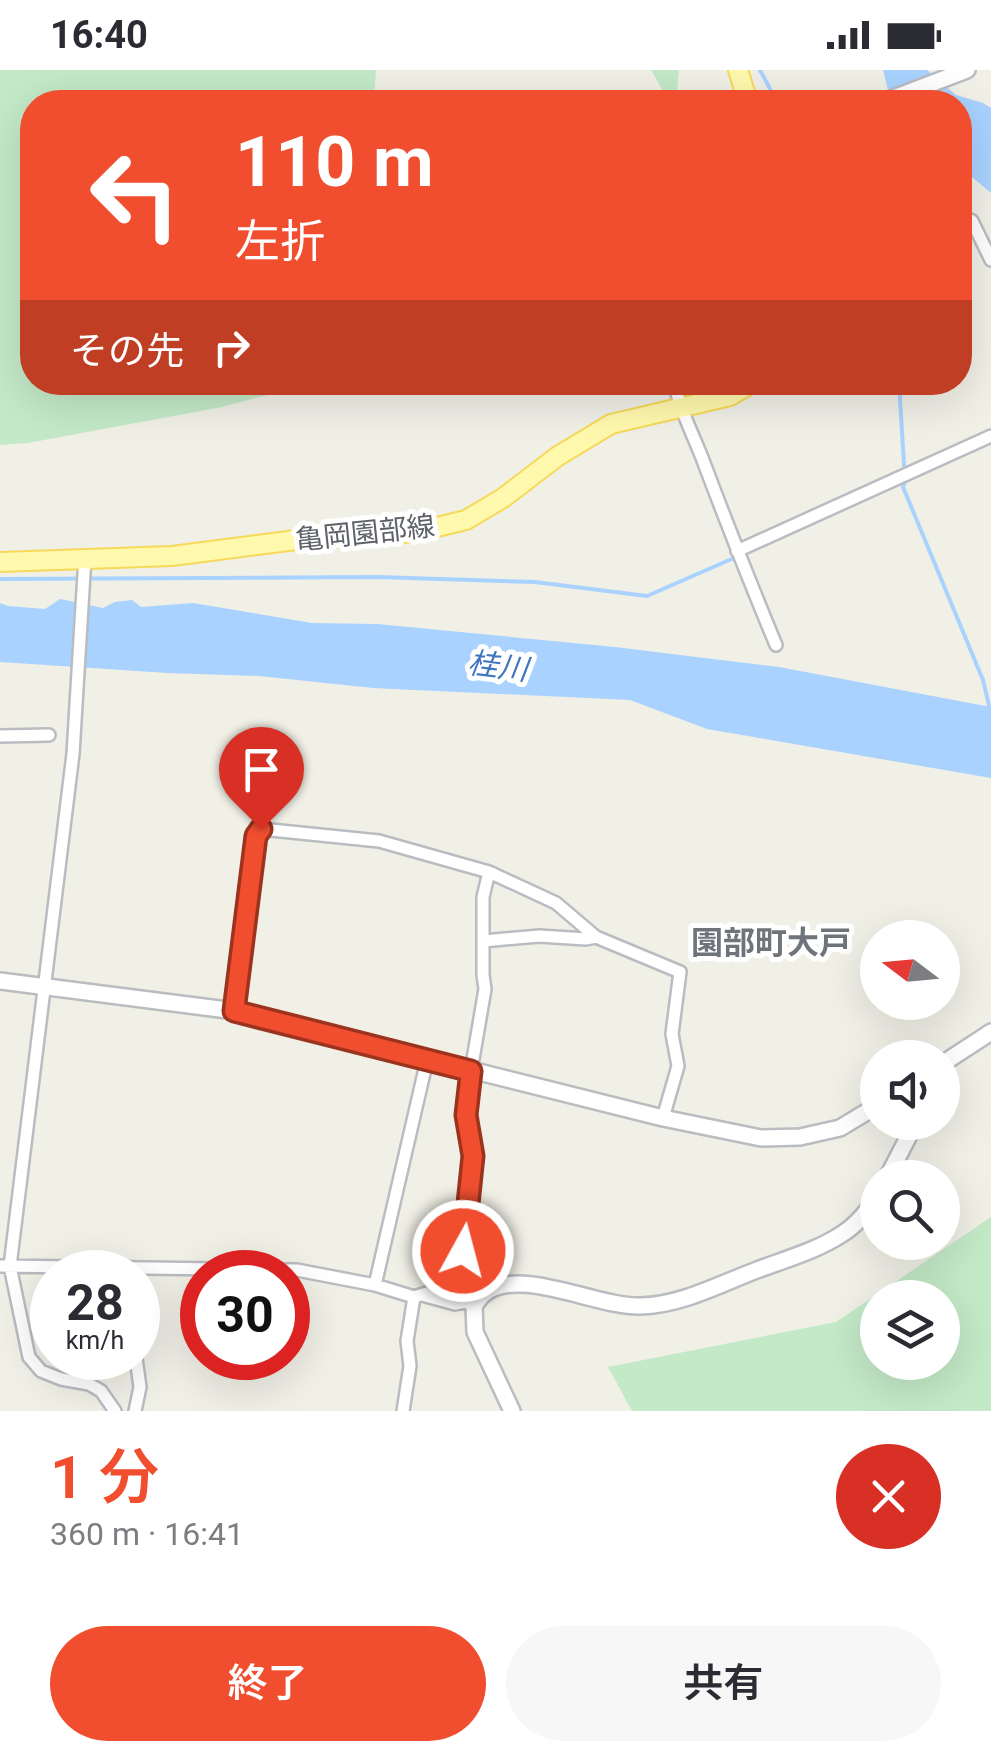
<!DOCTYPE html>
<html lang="ja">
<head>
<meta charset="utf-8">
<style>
  body { margin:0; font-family:Roboto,"Noto Sans JP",sans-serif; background:#f7f7f7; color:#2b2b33; height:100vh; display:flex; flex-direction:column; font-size:38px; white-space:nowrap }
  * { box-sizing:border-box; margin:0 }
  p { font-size:32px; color:#7c7c81 }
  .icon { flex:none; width:55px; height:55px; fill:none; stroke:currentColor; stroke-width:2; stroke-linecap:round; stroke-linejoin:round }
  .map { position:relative; height:1341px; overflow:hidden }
  .panel { display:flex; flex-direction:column; background:#fff; flex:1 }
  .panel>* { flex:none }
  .top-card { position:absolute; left:20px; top:20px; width:952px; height:305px; border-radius:40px; box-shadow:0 10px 40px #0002; background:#f04e2e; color:#fff; overflow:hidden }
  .needle { width:65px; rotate:286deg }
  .controls { position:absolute; left:860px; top:850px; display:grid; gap:20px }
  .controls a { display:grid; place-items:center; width:100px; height:100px; border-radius:50%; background:#fff; box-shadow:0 10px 40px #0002; font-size:50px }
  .speed { position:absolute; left:30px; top:1180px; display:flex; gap:20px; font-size:50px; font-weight:700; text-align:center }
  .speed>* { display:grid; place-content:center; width:130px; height:130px; border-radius:50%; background:#fff; box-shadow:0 10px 40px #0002; line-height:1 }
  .speed small { font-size:25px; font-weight:400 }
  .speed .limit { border:15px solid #d22; background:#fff; color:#111 }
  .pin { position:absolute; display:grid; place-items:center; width:85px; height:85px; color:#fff; margin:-102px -42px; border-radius:50% 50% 50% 0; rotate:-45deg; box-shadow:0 0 10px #0007 }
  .pin .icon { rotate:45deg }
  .me { position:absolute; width:110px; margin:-55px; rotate:7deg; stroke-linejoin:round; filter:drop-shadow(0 0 8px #0008) }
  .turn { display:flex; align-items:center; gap:35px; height:210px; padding:0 50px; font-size:45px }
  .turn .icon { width:130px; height:130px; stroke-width:2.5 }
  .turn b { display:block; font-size:70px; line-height:85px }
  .then { display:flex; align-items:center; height:95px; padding:0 50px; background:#0003; gap:20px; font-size:38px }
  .round { display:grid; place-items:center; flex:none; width:105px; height:105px; border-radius:52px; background:#f7f7f7 }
  .overview { display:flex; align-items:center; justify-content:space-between; height:170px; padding:0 50px }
  h1 { font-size:60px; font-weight:600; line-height:75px; color:#f04e2e }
  .cta { display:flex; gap:20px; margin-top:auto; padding:20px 50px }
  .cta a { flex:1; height:115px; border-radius:60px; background:#f04e2e; color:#fff; font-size:40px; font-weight:600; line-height:115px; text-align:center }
  .cta a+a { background:#f7f7f7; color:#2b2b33 }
  .status { display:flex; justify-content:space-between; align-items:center; height:70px; padding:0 50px; background:#fff; direction:ltr }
  .status svg { height:28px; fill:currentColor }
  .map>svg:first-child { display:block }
  .green { fill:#c3e9c7; fill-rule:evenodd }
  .water { fill:#a9d2ff }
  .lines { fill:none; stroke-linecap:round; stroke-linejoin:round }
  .stream { stroke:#a9d2ff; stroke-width:4 }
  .minor-casing { stroke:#b9bcc1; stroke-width:16 }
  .tertiary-casing { stroke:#b9bcc1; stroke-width:20 }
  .primary-casing { stroke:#f7d95a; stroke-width:22 }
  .minor { stroke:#fff; stroke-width:11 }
  .tertiary { stroke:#fff; stroke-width:15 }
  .primary { stroke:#fff9ae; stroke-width:18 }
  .route-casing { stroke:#9c331e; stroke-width:25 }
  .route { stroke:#f04e2e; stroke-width:18 }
  .labels { text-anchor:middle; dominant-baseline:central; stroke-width:10; stroke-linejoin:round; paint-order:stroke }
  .street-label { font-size:28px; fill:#5e6268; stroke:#fff }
  .water-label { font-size:30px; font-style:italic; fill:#4275c0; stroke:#fff }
  .quarter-label { font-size:32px; font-weight:bold; fill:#6f747a; stroke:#fff }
</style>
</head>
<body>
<div class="status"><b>16:40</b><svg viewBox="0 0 49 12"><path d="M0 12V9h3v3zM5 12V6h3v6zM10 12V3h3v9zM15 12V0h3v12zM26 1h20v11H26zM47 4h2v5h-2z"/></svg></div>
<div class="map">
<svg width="991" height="1341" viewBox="0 0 991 1341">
  <rect width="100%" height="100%" fill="#f1f0e7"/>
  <path class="green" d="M0,0H376L374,32H32V312L313,313L222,337L28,373L0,375Z
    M651,0H679L676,32H669Z
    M991,1147V1341H632L608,1297L836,1252ZM878,1228H942V1292H878Z"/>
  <path class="water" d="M883,0H927L956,25L983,33L991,38V123L960,97V32H891Z
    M60,529L103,538L115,532L132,530L141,537L193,533L312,553L377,554L615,577L779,597L991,637V708L707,659L630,630L373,618L259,606L168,603L0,592V533L8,536L45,539Z"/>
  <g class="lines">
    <path class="stream" d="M760,0L777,32
      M899,312L905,411L903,417L983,610L991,644
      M0,509L378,507L535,512L647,526L734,488"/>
    <g class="minor-casing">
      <path id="minor" d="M960,145L972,151L991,190
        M674,312C680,341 694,366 704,393C727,454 751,515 776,575
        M737,481L991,366
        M85,487L73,684L10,1196L29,1287L41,1301L61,1309L89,1314L101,1321L115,1341
        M0,666L49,665
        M483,871L539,866L586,869L596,867
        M235,941L255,766L261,759L379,771L489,802L556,833L596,867L680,902L672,964L678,996L663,1048
        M0,1196L297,1200L375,1215L414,1227L433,1221L455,1197L463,1181L467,1151L473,1086L467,1045L471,1001L485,919L483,905V827L489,802
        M455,1197L465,1232L474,1236
        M375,1215L427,990
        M422,1225L455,1234L465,1232
        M135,1341L140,1317L136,1288
        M403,1341L410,1296L407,1271L414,1227"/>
    </g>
    <g class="tertiary-casing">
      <path id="tertiary" d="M883,32L967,0
        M0,911L235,941L663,1048L761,1068L800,1067L840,1058L878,1035
        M942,994L991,962
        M887,1108L916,1052
        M512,1341L475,1262L474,1236C477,1232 480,1227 484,1224C519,1195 598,1238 641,1236C681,1235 720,1214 757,1200C786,1189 816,1181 842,1164C858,1154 868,1140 878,1125"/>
    </g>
    <g class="primary-casing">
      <path id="primary" d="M738,0L748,32
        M0,492L172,486L296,470L416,462L466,450L503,428L558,386L611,354L730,326L754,312"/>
    </g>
    <use href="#minor" class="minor"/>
    <use href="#tertiary" class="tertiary"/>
    <use href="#primary" class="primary"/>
  </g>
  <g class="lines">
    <g class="route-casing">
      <path id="route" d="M261,759L256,766L234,941L471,1001L466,1045L473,1086L463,1181"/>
    </g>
    <use href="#route" class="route"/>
  </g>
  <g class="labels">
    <g class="street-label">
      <text transform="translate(365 463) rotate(-6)">亀岡園部線</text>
    </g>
    <g class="water-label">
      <text transform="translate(498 596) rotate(7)">桂川</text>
    </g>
    <g class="quarter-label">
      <text x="771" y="873">園部町大戸</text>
    </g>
  </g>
</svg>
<div class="controls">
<a><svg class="needle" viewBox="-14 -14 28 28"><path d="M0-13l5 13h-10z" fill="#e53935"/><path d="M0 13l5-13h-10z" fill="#7c7c81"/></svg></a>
<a><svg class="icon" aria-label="sound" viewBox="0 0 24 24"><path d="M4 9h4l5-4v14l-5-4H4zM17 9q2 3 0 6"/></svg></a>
<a><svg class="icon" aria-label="search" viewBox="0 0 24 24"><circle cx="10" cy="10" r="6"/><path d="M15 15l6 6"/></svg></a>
<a><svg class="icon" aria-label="layers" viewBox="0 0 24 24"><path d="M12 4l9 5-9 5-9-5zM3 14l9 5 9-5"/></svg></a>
</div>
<div class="speed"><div>28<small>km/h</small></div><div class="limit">30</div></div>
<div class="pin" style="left:261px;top:759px;background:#d93025"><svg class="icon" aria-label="arrive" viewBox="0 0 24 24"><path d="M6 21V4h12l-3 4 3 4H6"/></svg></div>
<svg class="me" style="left:463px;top:1181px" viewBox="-20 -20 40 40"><circle r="17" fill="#f04e2e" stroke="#fff" stroke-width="3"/><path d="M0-11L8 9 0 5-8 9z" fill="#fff"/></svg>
<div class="top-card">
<div class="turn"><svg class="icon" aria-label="left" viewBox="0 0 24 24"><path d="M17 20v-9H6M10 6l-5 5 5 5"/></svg><div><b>110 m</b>左折</div></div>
<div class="then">その先<svg class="icon" aria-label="right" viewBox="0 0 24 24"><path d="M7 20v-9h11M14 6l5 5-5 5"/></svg></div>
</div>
</div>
<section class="panel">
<div class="overview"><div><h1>1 分</h1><p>360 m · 16:41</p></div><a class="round" style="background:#d93025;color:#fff"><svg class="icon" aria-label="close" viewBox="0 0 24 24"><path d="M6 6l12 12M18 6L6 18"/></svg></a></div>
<div class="cta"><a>終了</a><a>共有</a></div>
</section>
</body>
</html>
